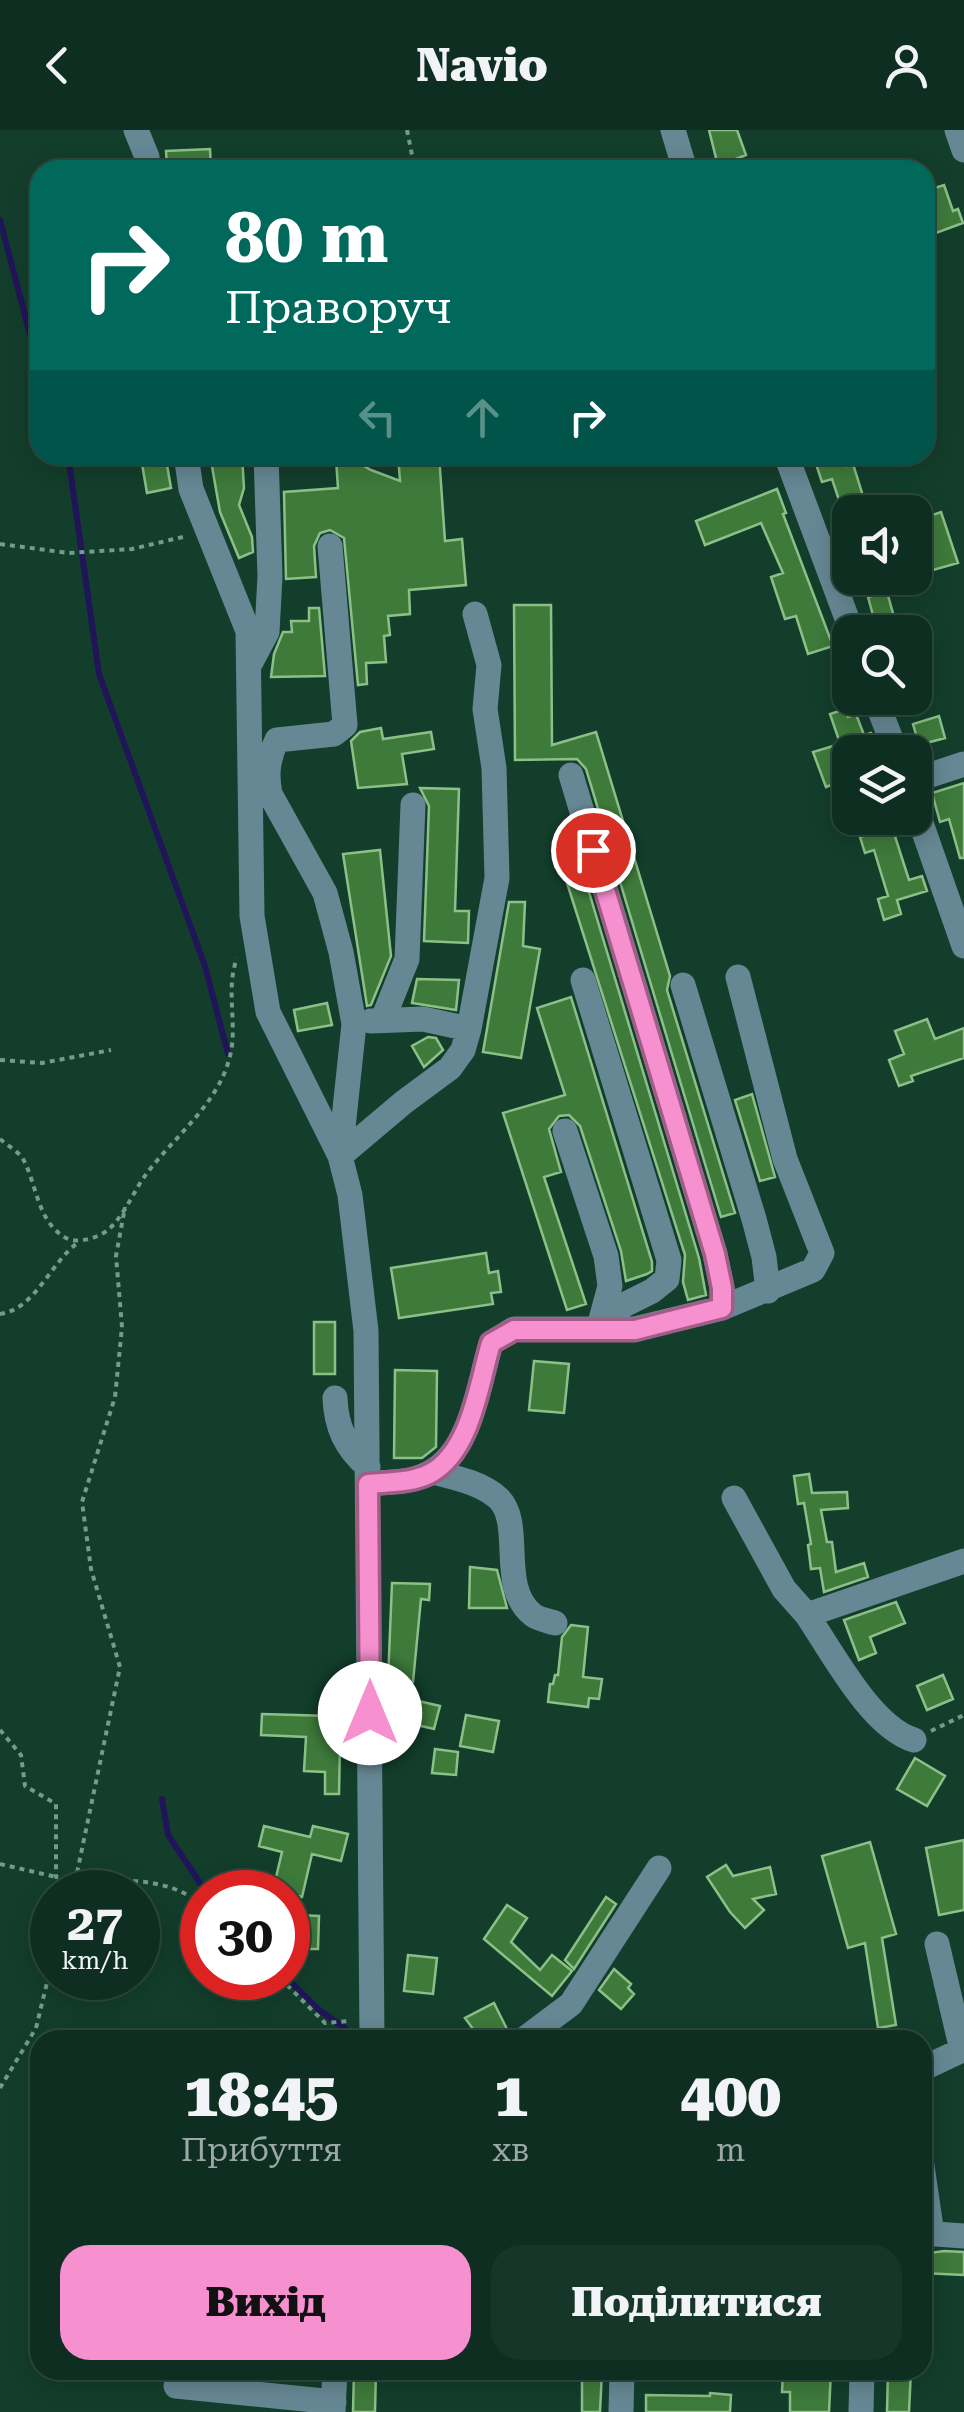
<!DOCTYPE html>
<html lang="uk">
<head>
<meta charset="utf-8">
<style>
  body { margin:0; font-family:"Roboto Serif",serif; background:#17362a; color:#f1f3f6; height:100vh; display:flex; flex-direction:column; font-size:38px; white-space:nowrap }
  * { box-sizing:border-box; margin:0 }
  p { font-size:32px; color:#9ba8a5 }
  .icon { flex:none; width:55px; height:55px; fill:none; stroke:currentColor; stroke-width:2; stroke-linecap:round; stroke-linejoin:round }
  .map { position:relative; flex:1; overflow:hidden }
  .panel { position:absolute; left:30px; top:1900px; width:902px; height:350px; display:flex; flex-direction:column; background:#0e2e21; border-radius:30px; box-shadow:0 5px 25px #0003,0 0 0 2px #2e4a3f }
  .panel>* { flex:none }
  .top-card { position:absolute; left:30px; top:30px; width:905px; height:305px; border-radius:30px; box-shadow:0 5px 25px #0003,0 0 0 2px #2e4a3f; background:#00695c; color:#fff; overflow:hidden }
  .fabs { position:absolute; left:832px; top:365px; display:grid; gap:20px }
  .fabs a { display:grid; place-items:center; width:100px; height:100px; border-radius:20px; background:#0e2e21; box-shadow:0 5px 25px #0003,0 0 0 2px #2e4a3f; font-size:50px }
  .speed { position:absolute; left:30px; top:1740px; display:flex; gap:20px; font-size:50px; font-weight:700; text-align:center }
  .speed>* { display:grid; place-content:center; width:130px; height:130px; border-radius:50%; background:#0e2e21; box-shadow:0 5px 25px #0003,0 0 0 2px #2e4a3f; line-height:1 }
  .speed small { font-size:25px; font-weight:400 }
  .speed .limit { border:15px solid #d22; background:#fff; color:#111 }
  .pin { position:absolute; display:grid; place-items:center; width:85px; height:85px; color:#fff; margin:-42px; border:5px solid #fff; border-radius:50%; box-shadow:0 2px 10px #0007 }
  .me { position:absolute; width:110px; margin:-55px; rotate:0deg; stroke-linejoin:round; filter:drop-shadow(0 0 8px #0008) }
  .turn { display:flex; align-items:center; gap:35px; height:210px; padding:0 30px; font-size:45px }
  .turn .icon { width:130px; height:130px; stroke-width:2.5 }
  .turn b { display:block; font-size:70px; line-height:85px }
  .lanes { display:flex; align-items:center; height:95px; padding:0 30px; background:#0003; justify-content:center; gap:50px; direction:ltr }
  .lanes .off { opacity:.35 }
  .eta { display:flex; justify-content:space-evenly; align-items:center; height:170px; text-align:center }
  .eta b { font-size:60px; font-weight:800; line-height:70px }
  .cta { display:flex; gap:20px; margin-top:auto; padding:20px 30px }
  .cta a { flex:1; height:115px; border-radius:30px; background:#f690cf; color:#111; font-size:40px; font-weight:800; line-height:115px; text-align:center }
  .cta a+a { background:#17362a; color:#f1f3f6 }
  header { display:flex; justify-content:space-between; align-items:center; height:130px; padding:0 30px; background:#0e2e21; font-size:45px; font-weight:800 }
  .map>svg:first-child { display:block }
  .lines { fill:none; stroke-linecap:round; stroke-linejoin:round }
  .stream { stroke:#211559; stroke-width:6 }
  .building { fill:#3e7b3b; stroke:#8cc088; stroke-width:2.5 }
  .path { stroke:#739c89; stroke-width:4; stroke-dasharray:5 5; stroke-linecap:butt }
  .minor { stroke:#668895; stroke-width:25 }
  .route-casing { stroke:#a05e87; stroke-width:25 }
  .route { stroke:#f690cf; stroke-width:18 }
</style>
</head>
<body>
<header><svg class="icon" aria-label="back" viewBox="0 0 24 24"><path d="M15 5l-7 7 7 7"/></svg>Navio<svg class="icon" aria-label="person" viewBox="0 0 24 24"><circle cx="12" cy="8" r="4"/><path d="M4 21q1-7 8-7t8 7"/></svg></header>
<div class="map">
<svg width="964" height="2282" viewBox="0 0 964 2282">
  <rect width="100%" height="100%" fill="#133e2c"/>
  <g class="lines">
    <path class="stream" d="M0,90L40,243
      M68,325L99,544L205,836L228,924
      M162,1669L168,1705L206,1762
      M287,1848L318,1879L346,1899"/>
  </g>
  <path class="building" d="M709,0H737L746,25L718,36Z
    M210,19L211,37L167,40L166,21Z
    M944,55L953,81L958,79L963,93L925,107V61Z
    M210,325H242L244,358L239,375L252,407L253,422L239,428L220,382Z
    M398,325H439L445,411L462,409L466,455L409,460L410,484L388,486L390,505L384,506L386,532L366,533L367,554L358,555L344,408L330,400L320,403L314,416L316,447L286,449L284,362L338,358L336,329L353,330L371,340L400,351Z
    M813,325H844L847,336L853,334L868,382H843L832,349L822,352Z
    M166,329L171,358L147,363L142,334Z
    M777,359L786,383L783,384L833,516L808,524L796,486L785,489L771,447L783,443L761,393L705,415L696,391Z
    M941,382L958,433L915,445V430L927,426L915,391Z
    M887,462L896,494L877,500L868,467Z
    M514,475H551L552,615L596,602L670,846L667,860L735,1083L721,1087L586,639L577,629L515,630Z
    M309,478H319L325,546L271,547L274,524L283,502H292L291,491H309Z
    M845,579L848,587L856,584L864,605L871,603L877,619L867,622H843L830,584Z
    M939,586L945,608L919,615L913,594Z
    M381,598L383,609L431,602L434,619L402,624L407,654L358,658L351,611L360,602Z
    M833,616L846,649L826,657L813,622Z
    M964,653V728H960L949,689L940,692L932,663Z
    M420,658L459,659L455,781H469L468,813L424,811L429,676Z
    M892,697L909,750L922,746L927,761L897,770L901,784L884,790L878,769L888,766L874,720L865,723L860,707Z
    M380,720L391,826L371,875L367,876L343,724Z
    M580,732L699,1128L706,1165L688,1170L683,1152L685,1125L562,737Z
    M509,772H525L523,816L540,819L521,928L483,922Z
    M417,849L459,850L456,880L412,873Z
    M571,867L652,1132V1141L647,1144L626,1151L621,1121L580,996L569,985L559,986L549,999L561,1042L544,1047L586,1174L567,1180L503,983L565,965L537,878Z
    M327,873L332,895L298,901L294,880Z
    M927,889L935,909L964,898V928L911,946L913,951L899,956L889,930L904,924L895,901Z
    M428,907L436,908L443,920L424,937L412,916Z
    M752,964L775,1047L760,1051L735,970Z
    M486,1123L489,1143L498,1141L501,1162L491,1163L493,1174L399,1188L391,1138Z
    M314,1192H335V1244H314Z
    M534,1231L569,1234L564,1283L529,1280Z
    M395,1240L437,1241L436,1317L422,1328H394Z
    M809,1344L812,1363L847,1362L848,1378L821,1380L827,1412H832L836,1442L864,1433L868,1447L824,1462L820,1438L811,1439L808,1415L811,1414L804,1373L798,1374L794,1346Z
    M470,1437L497,1440L507,1478H469Z
    M392,1453L430,1454L429,1470L421,1469L413,1552L388,1550Z
    M896,1472L905,1493L870,1507L876,1523L859,1530L844,1490Z
    M571,1495L588,1497L583,1547L602,1549L599,1569L589,1568L588,1577L548,1572L550,1554H553L555,1545H558L562,1507Z
    M943,1545L953,1569L927,1580L917,1556Z
    M410,1569L440,1576L434,1599L404,1592Z
    M262,1584L330,1586L328,1613L340,1614L339,1664H325V1642L304,1641L306,1607L261,1605Z
    M466,1585L499,1591L493,1622L460,1616Z
    M435,1619L458,1622L456,1645L432,1643Z
    M915,1628L945,1646L927,1676L897,1659Z
    M264,1696L310,1707L313,1696L348,1704L341,1731L312,1724L302,1767L273,1760L282,1722L259,1716Z
    M964,1710V1780L939,1785L926,1718Z
    M870,1712L896,1804L882,1808L896,1895L878,1898L865,1813L848,1818L822,1726Z
    M726,1735L733,1746L770,1737L776,1764L753,1769L764,1780L745,1798L730,1782L707,1747Z
    M606,1767L616,1774L574,1839L565,1830Z
    M507,1775L527,1788L511,1812L540,1840L552,1825L572,1841L552,1866L484,1809Z
    M299,1785L319,1786L318,1819H297Z
    M408,1825L437,1828L433,1864L404,1861Z
    M614,1839L631,1854L628,1858L634,1864L621,1879L599,1860Z
    M494,1873L507,1899L481,1910L465,1888Z
    M944,2121L964,2122V2145L922,2143V2124Z
    M354,2240H376L375,2282H353Z
    M582,2240H602L600,2282H582Z
    M783,2240H831L829,2282H790V2262H782Z
    M888,2240H911L909,2282H887Z
    M710,2263L731,2265L730,2282H646V2265L710,2266Z"/>
  <g class="lines">
    <path class="path" d="M407,0L415,40
      M0,414L69,423L132,419L187,406
      M0,930L42,933L111,920
      M0,1009C7,1015 18,1021 23,1029C37,1054 37,1092 66,1108C77,1114 98,1108 108,1100C125,1085 134,1060 147,1043C175,1006 219,973 230,926C238,894 225,860 237,828
      M0,1184C36,1179 51,1131 79,1112
      M0,1600L21,1625L25,1656L56,1674V1747C107,1755 160,1740 202,1775
      M931,1601L964,1585
      M0,1734L56,1747
      M73,1762L120,1537L91,1439L82,1372L115,1267L122,1197L116,1126L125,1077
      M280,1848L325,1893L351,1891
      M0,1958L36,1898L52,1832"/>
    <path class="minor" d="M136,0L147,27L148,40
      M673,0L685,40
      M957,0L964,20
      M186,325L191,359L248,501L252,786L268,882L340,1026L350,1065L366,1201L372,1910
      M786,325L852,502
      M330,416L345,595L334,604L277,610C268,628 266,644 270,664L325,763L341,822L354,894L340,1026
      M250,534L267,502L270,446L266,325
      M875,568L896,622
      M571,645L715,1124L722,1157V1178
      M915,650L964,634
      M915,676L964,816
      M583,850L669,1130L667,1149L652,1161L602,1186
      M683,855L754,1089L764,1127L768,1161
      M383,889L407,829L413,675
      M371,891L423,889L469,899
      M565,1001L606,1126L610,1156L599,1197
      M340,1026L404,972L450,938L463,920L469,899L497,748L494,638L485,579L489,535L475,484
      M335,1268C336,1297 346,1318 368,1337
      M433,1342C455,1348 480,1352 498,1368C525,1393 497,1457 533,1485C538,1489 549,1491 555,1493
      M368,1353C389,1352 410,1353 429,1343C471,1323 479,1253 491,1213L514,1199H635L722,1178L813,1140L822,1123L785,1029L738,847
      M734,1368L784,1459L807,1485
      M914,1610C871,1597 832,1522 807,1485L964,1431
      M523,1910L571,1874L659,1738
      M922,1939L962,1920L937,1814
      M922,2036L932,2104
      M922,2103L964,2106
      M176,2256L334,2272
      M333,2282L335,2240
      M621,2282L622,2240
      M861,2282L862,2240"/>
  </g>
  <g class="lines">
    <g class="route-casing">
      <path id="route" d="M370,1583L368,1354C389,1352 410,1353 429,1344C471,1323 479,1253 491,1213L514,1200H635L722,1178V1158L715,1124L593,720"/>
    </g>
    <use href="#route" class="route"/>
  </g>
</svg>
<div class="fabs">
<a><svg class="icon" aria-label="sound" viewBox="0 0 24 24"><path d="M4 9h4l5-4v14l-5-4H4zM17 9q2 3 0 6"/></svg></a>
<a><svg class="icon" aria-label="search" viewBox="0 0 24 24"><circle cx="10" cy="10" r="6"/><path d="M15 15l6 6"/></svg></a>
<a><svg class="icon" aria-label="layers" viewBox="0 0 24 24"><path d="M12 4l9 5-9 5-9-5zM3 14l9 5 9-5"/></svg></a>
</div>
<div class="speed"><div>27<small>km/h</small></div><div class="limit">30</div></div>
<div class="pin" style="left:593px;top:720px;background:#d93025"><svg class="icon" aria-label="arrive" viewBox="0 0 24 24"><path d="M6 21V4h12l-3 4 3 4H6"/></svg></div>
<svg class="me" style="left:370px;top:1583px" viewBox="-20 -20 40 40"><circle r="19" fill="#fff"/><path d="M0-13L10 11 0 6-10 11z" fill="#f690cf"/></svg>
<div class="top-card">
<div class="turn"><svg class="icon" aria-label="right" viewBox="0 0 24 24"><path d="M7 20v-9h11M14 6l5 5-5 5"/></svg><div><b>80 m</b>Праворуч</div></div>
<div class="lanes"><svg class="icon off" aria-label="left" viewBox="0 0 24 24"><path d="M17 20v-9H6M10 6l-5 5 5 5"/></svg><svg class="icon off" aria-label="ahead" viewBox="0 0 24 24"><path d="M12 20V5M6 11l6-6 6 6"/></svg><svg class="icon" aria-label="right" viewBox="0 0 24 24"><path d="M7 20v-9h11M14 6l5 5-5 5"/></svg></div>
</div>
<section class="panel">
<div class="eta">
<div><b>18:45</b><p>Прибуття</p></div>
<div><b>1</b><p>хв</p></div>
<div><b>400</b><p>m</p></div>
</div>
<div class="cta"><a>Вихід</a><a>Поділитися</a></div>
</section>
</div>
</body>
</html>
